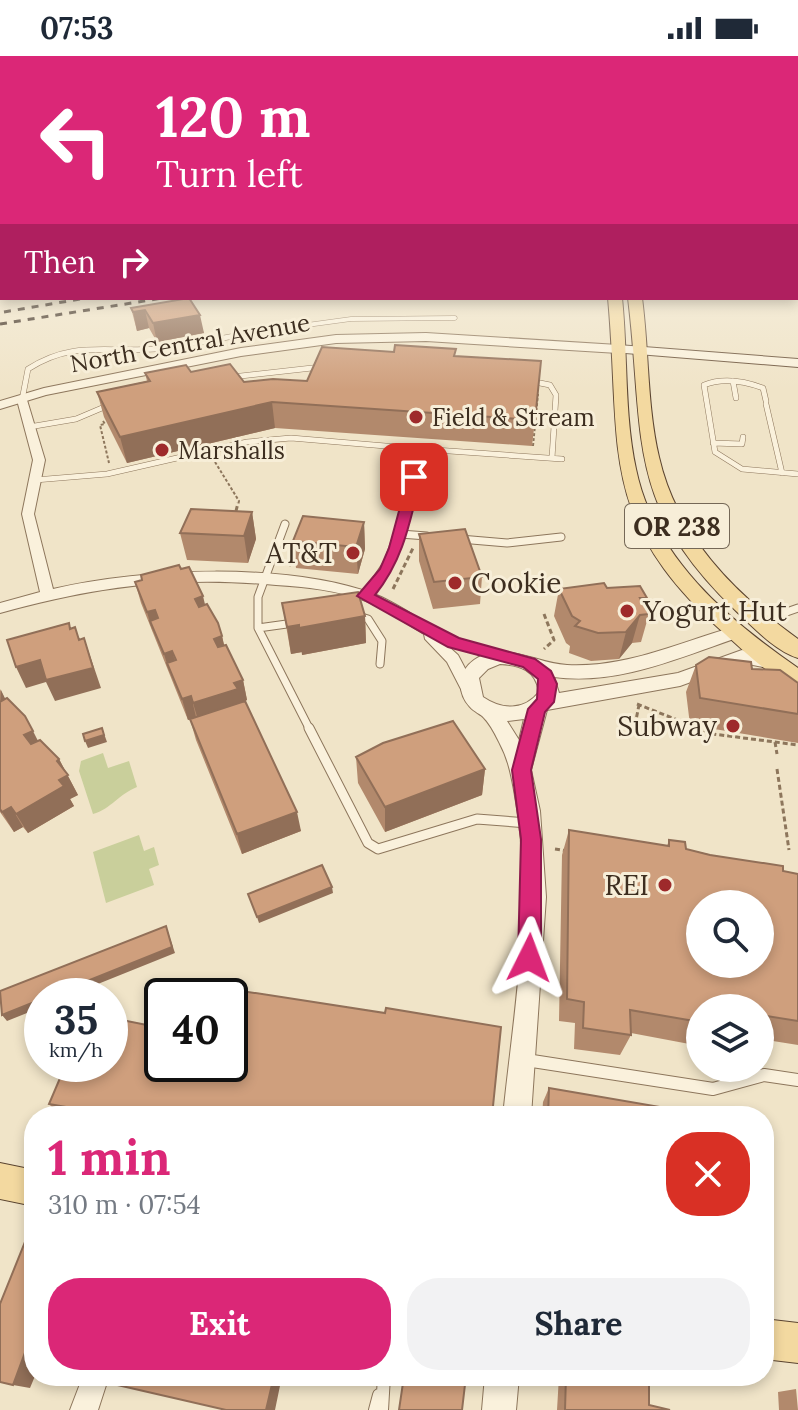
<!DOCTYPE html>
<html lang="en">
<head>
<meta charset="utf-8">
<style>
  body { margin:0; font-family:Lora,serif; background:#f2f2f3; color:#1f2937; height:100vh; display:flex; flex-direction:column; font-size:30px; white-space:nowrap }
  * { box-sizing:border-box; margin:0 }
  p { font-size:26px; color:#747a83 }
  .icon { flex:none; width:44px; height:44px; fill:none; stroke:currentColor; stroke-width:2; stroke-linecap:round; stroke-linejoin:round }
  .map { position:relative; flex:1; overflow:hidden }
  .drawer { position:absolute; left:24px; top:1050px; width:750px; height:280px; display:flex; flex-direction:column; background:#fff; border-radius:32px; box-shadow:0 4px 12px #0003 }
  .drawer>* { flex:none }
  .guide { position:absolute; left:0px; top:0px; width:798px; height:244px; box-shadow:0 4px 12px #0003; background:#db2777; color:#fff; overflow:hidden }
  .fabs { position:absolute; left:686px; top:834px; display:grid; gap:16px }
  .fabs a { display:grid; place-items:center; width:88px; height:88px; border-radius:50%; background:#fff; box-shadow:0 4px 12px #0003; font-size:40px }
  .speed { position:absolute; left:24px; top:922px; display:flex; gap:16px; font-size:40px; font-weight:700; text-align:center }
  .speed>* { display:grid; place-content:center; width:104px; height:104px; border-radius:50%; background:#fff; box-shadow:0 4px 12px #0003; line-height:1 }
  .speed small { font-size:20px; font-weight:400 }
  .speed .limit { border:4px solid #111; border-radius:12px; background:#fff; color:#111 }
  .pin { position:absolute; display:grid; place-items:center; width:68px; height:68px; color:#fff; margin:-34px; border-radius:16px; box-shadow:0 4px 12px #0006 }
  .me { position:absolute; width:88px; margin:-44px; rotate:3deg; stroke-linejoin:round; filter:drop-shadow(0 0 6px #0008) }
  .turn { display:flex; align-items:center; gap:28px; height:168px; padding:0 24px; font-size:36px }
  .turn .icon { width:104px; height:104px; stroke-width:2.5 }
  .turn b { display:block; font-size:56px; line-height:68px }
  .then { display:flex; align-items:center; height:76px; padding:0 24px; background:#0003; gap:16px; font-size:30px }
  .round { display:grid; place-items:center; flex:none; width:84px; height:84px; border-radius:32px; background:#f2f2f3 }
  .summary { display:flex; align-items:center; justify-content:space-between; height:136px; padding:0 24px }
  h1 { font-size:48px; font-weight:700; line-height:60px; color:#db2777 }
  .cta { display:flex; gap:16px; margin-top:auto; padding:16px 24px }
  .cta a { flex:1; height:92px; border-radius:32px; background:#db2777; color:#fff; font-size:32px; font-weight:700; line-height:92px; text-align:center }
  .cta a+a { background:#f2f2f3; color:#1f2937 }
  .status { display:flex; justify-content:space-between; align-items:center; height:56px; padding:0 40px; background:#fff; direction:ltr }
  .status svg { height:22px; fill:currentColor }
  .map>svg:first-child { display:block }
  .green { fill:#c9cf9b }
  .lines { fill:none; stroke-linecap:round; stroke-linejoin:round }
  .service-far4-casing { stroke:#8d765c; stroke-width:5 }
  .service-far3-casing { stroke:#8d765c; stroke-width:6 }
  .service-far2-casing { stroke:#8d765c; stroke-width:9 }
  .service-far1-casing { stroke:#8d765c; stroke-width:11 }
  .service-casing { stroke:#8d765c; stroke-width:14 }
  .minor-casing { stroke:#8d765c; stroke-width:2 }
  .tertiary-casing { stroke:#8d765c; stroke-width:2 }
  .secondary-casing { stroke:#6f573f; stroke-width:2 }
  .primary-casing { stroke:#5b4430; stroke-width:2 }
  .path-far1 { stroke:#8d765c; stroke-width:2; stroke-dasharray:3 2; stroke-linecap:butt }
  .path { stroke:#8d765c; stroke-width:3; stroke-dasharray:5 3; stroke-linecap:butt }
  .service-far4 { stroke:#faf1dc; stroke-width:4 }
  .service-far3 { stroke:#faf1dc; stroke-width:5 }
  .service-far2 { stroke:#faf1dc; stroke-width:7 }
  .service-far1 { stroke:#faf1dc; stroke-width:9 }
  .service { stroke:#faf1dc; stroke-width:12 }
  .minor { fill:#faf1dc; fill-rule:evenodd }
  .tertiary { fill:#faf1dc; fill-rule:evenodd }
  .secondary { fill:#faf1dc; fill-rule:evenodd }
  .primary { fill:#f3d9a0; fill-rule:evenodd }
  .rail { stroke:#3d2e20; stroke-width:3; stroke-dasharray:7 7; stroke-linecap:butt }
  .wall { fill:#b2896c }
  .shaded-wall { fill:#916f58 }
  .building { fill:#cf9f7d; stroke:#916f58; stroke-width:2; fill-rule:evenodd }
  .route { fill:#db2777; stroke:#8e194d; stroke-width:2 }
  .poi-dot { fill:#9e2a2b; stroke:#f7eed8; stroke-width:3 }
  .labels { text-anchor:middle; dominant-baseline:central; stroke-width:6; stroke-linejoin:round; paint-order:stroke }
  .far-street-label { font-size:24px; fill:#3d2e20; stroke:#f7eed8 }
  .far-poi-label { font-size:24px; fill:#3d2e20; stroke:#f7eed8; text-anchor:start }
  .shield { fill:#f7eed8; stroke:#756857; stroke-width:2 }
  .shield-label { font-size:26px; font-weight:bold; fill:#3d2e20 }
  .poi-label { font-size:28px; fill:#3d2e20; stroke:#f7eed8; text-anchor:end }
</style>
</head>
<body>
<div class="status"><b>07:53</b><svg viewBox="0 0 49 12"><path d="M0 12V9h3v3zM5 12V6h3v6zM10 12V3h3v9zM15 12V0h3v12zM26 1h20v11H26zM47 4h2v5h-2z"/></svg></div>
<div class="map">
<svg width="798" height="1354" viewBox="0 0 798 1354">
  <rect width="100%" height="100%" fill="#f0e4c8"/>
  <path class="green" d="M103,697L108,712L129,705L137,731C119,738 111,753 93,758L79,715L81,705Z
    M139,779L144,795L154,791L159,809L149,813L154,829L106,847L93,796Z"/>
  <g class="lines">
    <g class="service-far4-casing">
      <path id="service-far4" d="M249,277L351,263L455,262"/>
    </g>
    <g class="service-far3-casing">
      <path id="service-far3" d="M232,321L321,311
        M530,325L550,329L556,339L552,402
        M733,325L736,342
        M22,344L28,313C73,284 106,297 155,293C190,289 225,282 260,275
        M766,345L763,332C744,325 724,321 704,329L715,396L742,413L798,418
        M766,348L782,417
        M29,371L76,363L109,349
        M713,387L742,388L743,381
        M421,393L562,403
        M35,424L107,418L247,386L291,382L421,393L408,449"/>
    </g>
    <g class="service-far2-casing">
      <path id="service-far2" d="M285,468L258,541V572L310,674
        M400,478L427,480
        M460,483L507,487L561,481
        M365,540L388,506L408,447
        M756,556L778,559L798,552
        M355,559L368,563L382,585L380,608
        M258,572L294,567"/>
    </g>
    <g class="service-far1-casing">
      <path id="service-far1" d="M309,672L368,787L378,793L477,763L528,767"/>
    </g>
    <g class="service-casing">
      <path id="service" d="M526,1004L713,1033L764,1019L798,1024
        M375,1354L379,1339
        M382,1354L384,1320"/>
    </g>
    <g class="minor-casing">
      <path id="minor" d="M22,341L27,344L45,404L34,458L53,533C144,512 286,506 374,538C398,547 417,563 439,574C462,586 489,591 514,598L516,602L509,607L448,590L458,599L477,635L469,641L464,639L447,606L425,583L424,578C405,567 387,553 366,545C337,534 306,531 276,529C176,520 97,530 0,557V547L40,536L22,458L33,404L17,344Z
        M83,1320H109L98,1354H70Z"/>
    </g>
    <g class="tertiary-casing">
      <path id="tertiary" d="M426,277L618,289L624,293L618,297L426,285L336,287L241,300L46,339L0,353V345L44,332L241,292L336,279Z
        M737,570L746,576L743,580C682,600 620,630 554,621L559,637L678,617L742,594L780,602L782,607L773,613L743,607L680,630L547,654L531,714L540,755L546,841L531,1060H503C514,953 535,841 514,734C511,718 508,703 500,688C496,680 491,669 484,662C481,658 474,656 470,651C457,637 457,616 474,604C503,583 536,608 567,609C627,612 680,586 737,570ZM500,608C520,609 536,614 539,636C524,655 502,654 483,641L479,622L488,613ZM524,663L519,684L507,665Z
        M485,1320H519L516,1354H482Z"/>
    </g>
    <g class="secondary-casing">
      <path id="secondary" d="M618,289L798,303V311L613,296L611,293Z"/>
    </g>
    <g class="primary-casing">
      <path id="primary" d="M608,242H622C628,298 624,357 636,413C654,501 727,563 798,612V631C772,623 745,596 725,578C596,463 622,395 608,242Z
        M628,242H642C649,294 647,350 659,401C677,480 734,537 798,583V602C775,595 752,570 735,554C624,447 645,381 628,242Z
        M0,1107L34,1114V1150L0,1143Z
        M764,1263L798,1267V1307L764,1303Z"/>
    </g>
    <path class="path-far1" d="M103,365L105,368L100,369L109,407
      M533,390L538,338
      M215,406L239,445L238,449"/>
    <path class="path" d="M236,455L238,447
      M289,510L294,491
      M393,533L414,490
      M544,558L554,584L544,593
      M637,648L713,678L798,689
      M635,669L639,649
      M775,686L777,698
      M777,713L789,794
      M555,793L567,795"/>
    <use href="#service-far4" class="service-far4"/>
    <use href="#service-far3" class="service-far3"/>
    <use href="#service-far2" class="service-far2"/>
    <use href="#service-far1" class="service-far1"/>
    <use href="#service" class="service"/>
    <use href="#minor" class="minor"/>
    <use href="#tertiary" class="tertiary"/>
    <use href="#secondary" class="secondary"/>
    <use href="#primary" class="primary"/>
    <path class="rail" d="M4,256L86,242
      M0,268L163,242"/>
  </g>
  <path class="wall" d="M0,145H2V234L0,235Z
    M189,242L204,277L157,286L149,272L137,275L131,252Z
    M455,300L535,364L532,390L275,372L127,407L104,361L97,336L147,325L145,317L191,316L244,326L307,325Z
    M252,456L256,483L248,507L187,504L180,477Z
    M364,466L365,493L358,518L296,512L293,485Z
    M419,478L482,521L480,548L433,553L419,505Z
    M181,513L205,549L222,580L224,590L243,624L247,644L241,647L301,775L242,798L196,684L190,663L196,661L188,664L141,547L135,526Z
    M607,532L647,542L644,551L649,558L641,586L632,587L619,603L591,605L569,597L570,590L566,587L554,560L559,533Z
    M282,547L365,560L366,587L302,599V596L291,598Z
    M696,609L752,613L798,627V687L690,669L686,636Z
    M0,633L5,643L38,685L59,703L78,739L70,743L74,750L28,777L23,771L14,776L0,756Z
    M356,701L485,713L482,739L385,776L358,727Z
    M569,774L667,790L669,784L686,793L798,818V989L760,983V952H700V990L631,977V979L620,999L574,993L575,967L559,965L562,799Z
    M549,1032L701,1060H542L543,1046Z
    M49,1048L492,1060H61Z
    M559,1320H649V1349L670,1354H557Z
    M796,1333L798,1354H779L778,1336Z"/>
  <path class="shaded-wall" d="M0,216H2V234L0,235Z
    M145,254L149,272L137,275L133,256Z
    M200,259L204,277L157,286L153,267Z
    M272,346L275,372L127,407L120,381Z
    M252,456L256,483L248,507L244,480Z
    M364,466L365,493L358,518L356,491Z
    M203,540L208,561L200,563L195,543Z
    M155,554L161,575L150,565L153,577L147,556Z
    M640,559L632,587L619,603L626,576Z
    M365,560L366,587L302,599L299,572Z
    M299,569L302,596L291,598L287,571Z
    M222,580L227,601L219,603L214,583Z
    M84,582L101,632L55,645L46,626L26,632L16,611Z
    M172,595L178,616L167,607L170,618L164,598Z
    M243,624L247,644L199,667L193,647L234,627Z
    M1,634L11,655L0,653Z
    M191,640L196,661L188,664L182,643Z
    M102,672L107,686L88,692L85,685Z
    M33,675L43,695L35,700L24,679Z
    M59,703L78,739L70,743L74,750L28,777L16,758L59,724L57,705Z
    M485,713L482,739L385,776V751Z
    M11,751L23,771L14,776L2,756Z
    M297,756L301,775L242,798L237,778Z
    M332,831L333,837L259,867L257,861Z
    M166,870L175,897L68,940H50Z
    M42,943V951L7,965L2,959Z
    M34,1272L35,1320L30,1332L13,1329Z
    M274,1320H282L275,1354H266Z"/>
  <path class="building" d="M0,145H2V166H0Z
    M0,181H2V216H0Z
    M189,242L200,259L153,267L145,254L133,256L131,252Z
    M395,289L456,293L454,300L541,305L535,364L272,346L120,381L97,336L150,325L145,317L186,309L191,316L230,308L244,326L273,323L307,325L322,291L394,296Z
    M191,453L252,456L244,480L180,477Z
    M303,460L364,466L356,491L293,485Z
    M465,473L482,521L434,526L419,478Z
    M179,509L181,513L189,511L203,540L195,543L199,551L207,548L218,567L222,580L214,583L218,591L226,589L243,624L234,627L238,633L193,647L191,640L182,643L167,607L176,604L172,595L164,598L150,565L158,562L155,554L147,556L135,526L142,524L141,519Z
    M604,527L607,532L640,530L647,542H640L649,558L640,559L626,576L598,577L575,570L580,565L572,560L559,533Z
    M358,536L365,560L299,572V569L287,571L282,547Z
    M69,567L70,573L75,571L79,584L84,582L93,612L46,624L40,604L16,611L7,584Z
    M709,601L751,606L752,613L780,614L798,627V658L700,642L696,609Z
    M7,642L25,660L33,675L24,679L31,688L40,684L59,703L57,705L68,719L59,724L64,730L16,758L11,751L2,756L0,753V646Z
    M245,645L297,756L237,778L190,663Z
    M453,665L485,713L385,751L356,701L383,687Z
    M102,672L104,679L85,685L83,678Z
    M569,774L669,790V784L685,786L686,793L710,799L783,810V815L798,818V965L760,959V952H700V966L630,954L631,979L583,972L584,946L567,943ZM700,848H760V908H700Z
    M322,809L332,831L257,861L248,838Z
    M166,870L172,891L50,940H42V943L2,959L0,935Z
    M216,931L385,957L386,952L501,971L492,1060H80L83,1054L49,1048L66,1008H110V966L122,964L162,972V1008H230V940H213Z
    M549,1032L701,1058V1060H548Z
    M31,1171L34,1172V1272L13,1329L0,1326V1248Z
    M115,1320H274L266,1354H226L113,1328Z
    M404,1320H466L462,1354H399Z
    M566,1320H649V1349L670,1354H565Z"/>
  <linearGradient id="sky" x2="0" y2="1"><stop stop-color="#8fbad6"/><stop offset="0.43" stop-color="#f8f3e6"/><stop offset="1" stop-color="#f8f3e6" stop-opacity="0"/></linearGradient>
  <rect width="798" height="334" fill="url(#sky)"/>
  <path class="route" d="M409,418L421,421C410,465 404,503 375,539L459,582L535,603L551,615L557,628L554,646L545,656L531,714L541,783V902L537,909L529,912L521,909L518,902L521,783L512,714L528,653L537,643L538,623L523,611L448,591L357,540L380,513L389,492Z"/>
  <g class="poi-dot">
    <circle cx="416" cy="361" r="8"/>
    <circle cx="162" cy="394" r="8"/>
    <circle cx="353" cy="497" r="8"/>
    <circle cx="455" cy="527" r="8"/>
    <circle cx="627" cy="555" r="8"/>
    <circle cx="733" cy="670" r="8"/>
    <circle cx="665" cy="829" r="8"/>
  </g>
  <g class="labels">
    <g class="far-street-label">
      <text transform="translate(190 287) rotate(-10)">North Central Avenue</text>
    </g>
    <g class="far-poi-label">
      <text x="432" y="361">Field &amp; Stream</text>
      <text x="178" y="394">Marshalls</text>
    </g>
    <rect class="shield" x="625" y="448" width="104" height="44" rx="6"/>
    <g class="shield-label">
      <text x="677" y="470">OR 238</text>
    </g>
    <g class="poi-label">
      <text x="337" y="497">AT&amp;T</text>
      <text x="471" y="527" text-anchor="start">Cookie</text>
      <text x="643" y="555" text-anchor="start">Yogurt Hut</text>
      <text x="717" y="670">Subway</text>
      <text x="649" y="829">REI</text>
    </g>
  </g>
</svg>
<div class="fabs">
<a><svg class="icon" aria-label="search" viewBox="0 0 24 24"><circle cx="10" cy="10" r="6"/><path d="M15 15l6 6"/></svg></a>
<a><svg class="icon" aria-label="layers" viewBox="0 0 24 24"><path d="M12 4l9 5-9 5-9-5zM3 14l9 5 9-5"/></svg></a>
</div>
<div class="speed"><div>35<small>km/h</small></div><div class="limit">40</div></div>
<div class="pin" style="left:414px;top:421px;background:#d93025"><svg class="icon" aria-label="arrive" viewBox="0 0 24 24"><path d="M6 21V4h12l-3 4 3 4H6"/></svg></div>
<svg class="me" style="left:529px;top:902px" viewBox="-20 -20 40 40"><path d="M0-17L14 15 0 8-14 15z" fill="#db2777" stroke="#fff" stroke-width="4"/></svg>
<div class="guide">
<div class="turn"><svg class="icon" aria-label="left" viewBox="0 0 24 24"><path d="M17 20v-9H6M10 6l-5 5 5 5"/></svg><div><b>120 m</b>Turn left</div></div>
<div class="then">Then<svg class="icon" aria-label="right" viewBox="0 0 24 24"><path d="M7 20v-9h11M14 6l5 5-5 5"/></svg></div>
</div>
<section class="drawer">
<div class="summary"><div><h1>1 min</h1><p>310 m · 07:54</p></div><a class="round" style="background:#d93025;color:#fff"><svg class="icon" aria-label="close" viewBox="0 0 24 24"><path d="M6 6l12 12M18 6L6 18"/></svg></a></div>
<div class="cta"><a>Exit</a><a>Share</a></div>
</section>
</div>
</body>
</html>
